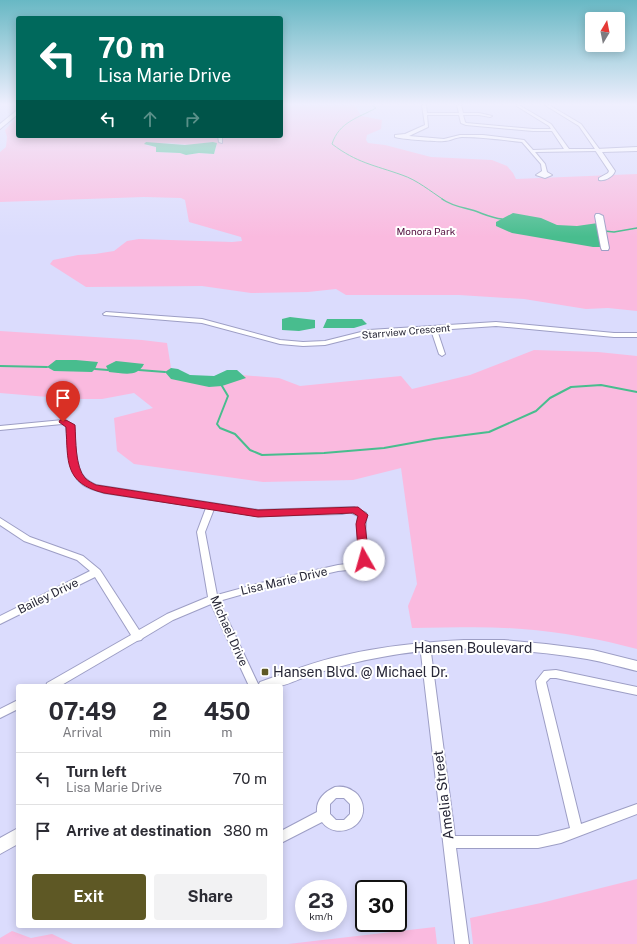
<!DOCTYPE html>
<html lang="en">
<head>
<meta charset="utf-8">
<style>
  body { margin:0; font-family:"Public Sans",sans-serif; background:#f2f2f3; color:#2b2b33; height:100vh; display:flex; flex-direction:column; font-size:15px; white-space:nowrap }
  * { box-sizing:border-box; margin:0 }
  p { font-size:13px; color:#7c7c81 }
  .icon { flex:none; width:22px; height:22px; fill:none; stroke:currentColor; stroke-width:2; stroke-linecap:round; stroke-linejoin:round }
  .map { position:relative; flex:1; overflow:hidden }
  .sheet { position:absolute; left:16px; top:684px; width:267px; height:244px; display:flex; flex-direction:column; background:#fff; border-radius:4px; box-shadow:0 2px 10px #0003 }
  .sheet>* { flex:none }
  .hud { position:absolute; left:16px; top:16px; width:267px; height:122px; border-radius:4px; box-shadow:0 2px 10px #0003; background:#00695c; color:#fff; overflow:hidden }
  .needle { width:26px; rotate:10deg }
  .buttons { position:absolute; left:585px; top:12px; display:grid; gap:8px }
  .buttons a { display:grid; place-items:center; width:40px; height:40px; border-radius:4px; background:#fff; box-shadow:0 2px 10px #0003; font-size:20px }
  .speed { position:absolute; left:295px; top:880px; display:flex; gap:8px; font-size:20px; font-weight:700; text-align:center }
  .speed>* { display:grid; place-content:center; width:52px; height:52px; border-radius:50%; background:#fff; box-shadow:0 2px 10px #0003; line-height:1 }
  .speed small { font-size:10px; font-weight:400 }
  .speed .limit { border:2px solid #111; border-radius:6px; background:#fff; color:#111 }
  .pin { position:absolute; display:grid; place-items:center; width:34px; height:34px; color:#fff; margin:-41px -17px; border-radius:50% 50% 50% 0; rotate:-45deg; box-shadow:0 0 4px #0007 }
  .pin .icon { rotate:45deg }
  .me { position:absolute; width:44px; margin:-22px; rotate:353deg; stroke-linejoin:round; filter:drop-shadow(0 0 3px #0008) }
  .turn { display:flex; align-items:center; gap:14px; height:84px; padding:0 16px; font-size:18px }
  .turn .icon { width:52px; height:52px; stroke-width:2.5 }
  .turn b { display:block; font-size:28px; line-height:34px }
  .lanes { display:flex; align-items:center; height:38px; padding:0 16px; background:#0003; justify-content:center; gap:20px; direction:ltr }
  .lanes .off { opacity:.35 }
  .eta { display:flex; justify-content:space-evenly; align-items:center; height:68px; text-align:center }
  .eta b { font-size:24px; font-weight:700; line-height:28px }
  .action { display:flex; gap:8px; margin-top:auto; padding:8px 16px }
  .action a { flex:1; height:46px; border-radius:4px; background:#5e5825; color:#fff; font-size:16px; font-weight:700; line-height:46px; text-align:center }
  .action a+a { background:#f2f2f3; color:#2b2b33 }
  ul { padding:0; list-style:none }
  li { display:flex; align-items:center; gap:12px; height:52px; padding:0 16px; border-top:1px solid #e1e1e2 }
  li div { flex:1 }
  li b { display:block; font-size:15px }
  li em { font-style:normal }
  .map>svg:first-child { display:block }
  .green { fill:#fabadf; fill-rule:evenodd }
  .water { fill:#48bd8e }
  .lines { fill:none; stroke-linecap:round; stroke-linejoin:round }
  .stream-far2 { stroke:#48bd8e; stroke-width:1 }
  .stream-far1 { stroke:#48bd8e; stroke-width:1.5 }
  .stream { stroke:#48bd8e; stroke-width:2 }
  .minor-casing { stroke:#9d9ec5; stroke-width:2 }
  .tertiary-casing { stroke:#9d9ec5; stroke-width:2 }
  .trunk-casing { stroke:#9d9ec5; stroke-width:2 }
  .minor { fill:#fff; fill-rule:evenodd }
  .tertiary { fill:#fff; fill-rule:evenodd }
  .trunk { fill:#fff; fill-rule:evenodd }
  .route { fill:#e11d48; stroke:#92132f }
  .poi-dot { fill:#5e5825; stroke:#fff; stroke-width:1.5 }
  .labels { text-anchor:middle; dominant-baseline:central; stroke-width:4; stroke-linejoin:round; paint-order:stroke }
  .far-park-label { font-size:10px; fill:#510c3c; stroke:#fff }
  .far-street-label { font-size:10px; fill:#272737; stroke:#fff }
  .street-label { font-size:12px; fill:#272737; stroke:#fff }
  .near-street-label { font-size:14px; fill:#272737; stroke:#fff }
  .near-poi-label { font-size:14px; fill:#272737; stroke:#fff; text-anchor:start }
</style>
</head>
<body>
<div class="map">
<svg width="637" height="944" viewBox="0 0 637 944">
  <rect width="100%" height="100%" fill="#dbdcfd"/>
  <path class="green" d="M281,105H355L361,116L382,120L381,129L367,135L366,140L368,143L385,145L431,157L492,160L507,166L513,173L516,179L637,174V311L608,308L586,309L524,299L459,295H346L336,289L308,292L251,293L202,286L86,287L50,264L53,260L78,255L95,254L114,251L127,241L139,239L232,242L242,241L241,237L189,222L185,200L181,198L144,197L0,202V152L6,147L7,137L5,130L18,116V136H281ZM213,142L217,144L214,154L199,153L186,155L180,153L156,152V147L145,145L169,143L191,145Z
    M0,331L142,340L167,343L171,368L166,373L209,387L245,378L241,375L279,378L300,386L401,376L412,389L470,375L534,350L598,352L637,356V649C600,639 561,632 522,629C486,626 449,628 412,628L408,606L417,584L401,468L353,480L263,482L134,464L117,451L114,418L153,408L134,393L102,399H72L0,393Z
    M637,879V944H473L470,918L541,903Z
    M435,927L437,944H288Z
    M12,931L31,938L52,934L73,944H0V938Z"/>
  <path class="water" d="M146,142L185,145L213,142L217,143L214,154L199,153L186,155L180,153L156,152V147L144,144Z
    M513,213L541,218L557,225L577,226L598,223L603,247H593L512,233L496,226V222Z
    M290,317L315,320V328L299,331L282,330V319Z
    M327,319H362L367,324L354,328H323Z
    M56,360H76L98,362L95,369L92,372L54,371L47,367Z
    M116,361L144,364C137,378 123,373 109,372L106,366Z
    M171,368L178,369L190,375L214,376L227,370H237L246,378L222,386L209,387L171,379L165,372Z"/>
  <g class="lines">
    <path class="stream-far2" d="M372,105L376,108C358,118 339,122 332,144C357,163 374,165 402,175C417,180 430,191 444,200"/>
    <path class="stream-far1" d="M442,199C452,206 461,207 472,210C482,213 491,218 502,219
      M604,231L614,232L637,228"/>
    <path class="stream" d="M0,366L47,367
      M95,369L108,370
      M139,370L165,372
      M222,386L228,396L217,424L220,428L235,434L250,450L262,455L324,453L384,448L434,439L489,432L536,411L550,398L571,387L601,385L637,392"/>
    <g class="minor-casing">
      <path id="minor" d="M422,105H426L427,113H459L457,105H461L463,113H479L492,116L490,117L479,115H463L465,122L466,123L533,129H551L549,126L515,105H519L551,124L569,149H595L579,126L545,105H549L581,124L600,150L598,151L535,152L545,164L547,172L552,175L545,178L536,175L542,171L541,164L522,142C502,140 482,137 462,137C456,137 450,141 444,141C436,142 401,139 395,137V135L405,134L425,125ZM427,115H459L461,123L466,125L533,131H552L564,149L533,150L524,140L483,135H460L444,139L409,136L428,127Z
        M218,136H222V143L219,142Z
        M106,312L202,319L280,340L303,342L325,341L369,330L496,322L614,333H637V337H614L496,326L437,330L445,354L442,356L439,354L431,330L369,334L325,345L303,346L280,344L202,323L104,315L103,314Z
        M63,420L74,425C75,438 75,469 85,478C88,481 92,483 96,485L258,510L354,507L366,513L367,515C363,533 368,543 369,560L360,568L357,569L338,571L272,586L219,601L259,686H249L211,604L173,620L143,638L141,640L137,641L60,686H46L47,683L131,635L95,577L0,624V616L90,571L77,560L24,541L0,525V518L30,537L83,556L100,570L139,630L167,614L208,597L197,532L206,508L104,493C96,490 87,489 81,483C67,472 68,442 66,426L62,424L0,430V426ZM214,509L258,516L342,514L350,512L358,516C355,531 359,544 360,559L355,563L338,565L272,580L217,595L205,532Z
        M425,641L429,642L430,645L455,836H538L570,828L537,688L536,681L544,671L556,670L637,687V695L556,678H550L546,682L581,824L637,804V814L561,843L538,848H456L469,944H455L420,645L421,642Z
        M18,700V709L0,718V709Z
        M335,787C341,786 348,787 353,791C357,793 359,796 361,800C372,825 337,842 322,822L281,843V831L317,812C316,800 324,792 335,787ZM336,798H344L350,804V814L344,820H336L330,814V804Z"/>
    </g>
    <g class="tertiary-casing">
      <path id="tertiary" d="M16,111H18V114L0,129V124Z
        M637,147V151L602,152L615,171C613,177 605,181 599,180V178L608,173L609,171L595,150L596,149Z
        M464,640H504L546,644L593,650L637,661V671C620,667 604,662 587,659C520,648 449,644 382,657C359,661 336,667 314,674C302,677 291,684 280,686C273,687 265,686 258,686L260,682C288,672 316,661 345,655C384,646 424,642 464,640Z
        M18,828V844L0,854V838Z"/>
    </g>
    <g class="trunk-casing">
      <path id="trunk" d="M596,214H599L603,216L609,248L608,250H602L601,248L595,216Z"/>
    </g>
    <use href="#minor" class="minor"/>
    <use href="#tertiary" class="tertiary"/>
    <use href="#trunk" class="trunk"/>
  </g>
  <linearGradient id="sky" x2="0" y2="1"><stop stop-color="#68b8c4"/><stop offset="0.44" stop-color="#efeffe"/><stop offset="1" stop-color="#efeffe" stop-opacity="0"/></linearGradient>
  <rect width="637" height="237" fill="url(#sky)"/>
  <path class="route" d="M60,420H66L75,425C76,440 75,467 85,478C88,481 92,483 96,485L258,510L358,507L368,515L365,524L369,560L367,562H360L359,560L356,524L358,516L353,513L258,517L104,493C64,483 68,462 66,427L59,422Z"/>
  <rect class="poi-dot" x="261" y="668" width="8" height="8" rx="2"/>
  <g class="labels">
    <g class="far-park-label">
      <text x="426" y="231">Monora Park</text>
    </g>
    <g class="far-street-label">
      <text transform="translate(406 331) rotate(-5)">Starrview Crescent</text>
    </g>
    <g class="street-label">
      <text transform="translate(284 581) rotate(-13)">Lisa Marie Drive</text>
      <text transform="translate(48 596) rotate(-26)">Bailey Drive</text>
      <text transform="translate(229 631) rotate(66)">Michael Drive</text>
    </g>
    <g class="near-street-label">
      <text x="473" y="648">Hansen Boulevard</text>
      <text transform="translate(443 795) rotate(-97)">Amelia Street</text>
    </g>
    <g class="near-poi-label">
      <text x="273" y="672">Hansen Blvd. @ Michael Dr.</text>
    </g>
  </g>
</svg>
<div class="buttons">
<a><svg class="needle" viewBox="-14 -14 28 28"><path d="M0-13l5 13h-10z" fill="#e53935"/><path d="M0 13l5-13h-10z" fill="#7c7c81"/></svg></a>
</div>
<div class="speed"><div>23<small>km/h</small></div><div class="limit">30</div></div>
<div class="pin" style="left:63px;top:422px;background:#d93025"><svg class="icon" aria-label="arrive" viewBox="0 0 24 24"><path d="M6 21V4h12l-3 4 3 4H6"/></svg></div>
<svg class="me" style="left:364px;top:560px" viewBox="-20 -20 40 40"><circle r="19" fill="#fff"/><path d="M0-13L10 11 0 6-10 11z" fill="#e11d48"/></svg>
<div class="hud">
<div class="turn"><svg class="icon" aria-label="left" viewBox="0 0 24 24"><path d="M17 20v-9H6M10 6l-5 5 5 5"/></svg><div><b>70 m</b>Lisa Marie Drive</div></div>
<div class="lanes"><svg class="icon" aria-label="left" viewBox="0 0 24 24"><path d="M17 20v-9H6M10 6l-5 5 5 5"/></svg><svg class="icon off" aria-label="ahead" viewBox="0 0 24 24"><path d="M12 20V5M6 11l6-6 6 6"/></svg><svg class="icon off" aria-label="right" viewBox="0 0 24 24"><path d="M7 20v-9h11M14 6l5 5-5 5"/></svg></div>
</div>
<section class="sheet">
<div class="eta">
<div><b>07:49</b><p>Arrival</p></div>
<div><b>2</b><p>min</p></div>
<div><b>450</b><p>m</p></div>
</div>
<ul>
<li><svg class="icon" aria-label="left" viewBox="0 0 24 24"><path d="M17 20v-9H6M10 6l-5 5 5 5"/></svg><div><b>Turn left</b><p>Lisa Marie Drive</p></div><em>70 m</em></li>
<li><svg class="icon" aria-label="arrive" viewBox="0 0 24 24"><path d="M6 21V4h12l-3 4 3 4H6"/></svg><div><b>Arrive at destination</b></div><em>380 m</em></li>
</ul>
<div class="action"><a>Exit</a><a>Share</a></div>
</section>
</div>
</body>
</html>
